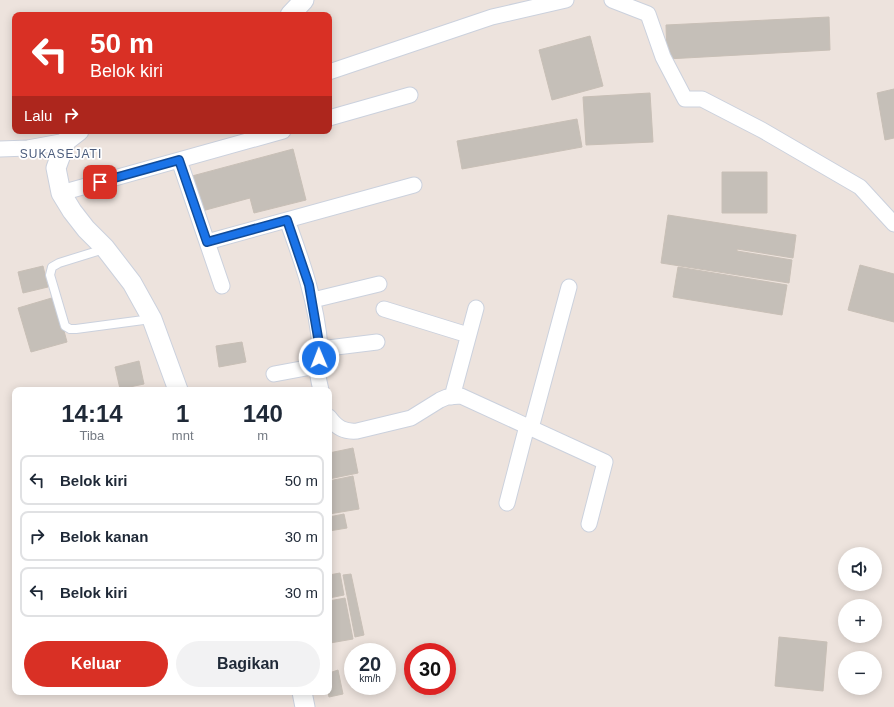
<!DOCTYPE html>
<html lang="id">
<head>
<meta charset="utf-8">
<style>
  body { margin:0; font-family:Arial,sans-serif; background:#f2f2f3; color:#1f2937; height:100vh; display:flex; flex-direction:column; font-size:15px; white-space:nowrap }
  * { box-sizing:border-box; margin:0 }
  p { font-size:13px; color:#747a83 }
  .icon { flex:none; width:22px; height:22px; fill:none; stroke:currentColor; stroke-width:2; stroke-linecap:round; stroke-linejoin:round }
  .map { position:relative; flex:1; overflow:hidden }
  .panel { position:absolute; left:12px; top:387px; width:320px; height:308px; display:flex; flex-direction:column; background:#fff; border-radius:8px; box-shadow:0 2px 10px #0003 }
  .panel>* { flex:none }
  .guide { position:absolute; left:12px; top:12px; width:320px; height:122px; border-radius:8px; box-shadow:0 2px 10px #0003; background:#d93025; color:#fff; overflow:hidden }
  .fabs { position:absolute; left:838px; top:547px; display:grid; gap:8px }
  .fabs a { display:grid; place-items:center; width:44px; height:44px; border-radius:50%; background:#fff; box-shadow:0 2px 10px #0003; font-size:20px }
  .speed { position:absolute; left:344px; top:643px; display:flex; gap:8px; font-size:20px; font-weight:700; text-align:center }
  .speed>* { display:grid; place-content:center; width:52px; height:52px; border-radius:50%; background:#fff; box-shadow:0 2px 10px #0003; line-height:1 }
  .speed small { font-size:10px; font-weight:400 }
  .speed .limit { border:6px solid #d22; background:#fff; color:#111 }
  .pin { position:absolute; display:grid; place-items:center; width:34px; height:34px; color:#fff; margin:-17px; border-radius:8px; box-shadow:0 2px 6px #0006 }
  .me { position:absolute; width:44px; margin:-22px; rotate:359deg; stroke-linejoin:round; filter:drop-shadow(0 0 3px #0008) }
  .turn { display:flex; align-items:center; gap:14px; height:84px; padding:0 12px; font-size:18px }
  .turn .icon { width:52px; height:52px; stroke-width:2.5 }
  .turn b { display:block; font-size:28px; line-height:34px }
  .then { display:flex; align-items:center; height:38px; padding:0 12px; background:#0003; gap:8px; font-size:15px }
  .eta { display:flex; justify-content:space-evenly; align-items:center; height:68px; text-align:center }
  .eta b { font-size:24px; font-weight:700; line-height:28px }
  .action { display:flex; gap:8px; margin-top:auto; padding:8px 12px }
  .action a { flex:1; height:46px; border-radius:24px; background:#d93025; color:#fff; font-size:16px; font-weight:700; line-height:46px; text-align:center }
  .action a+a { background:#f2f2f3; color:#1f2937 }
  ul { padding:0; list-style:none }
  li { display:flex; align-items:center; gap:12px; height:50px; margin:0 8px 6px; padding:0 4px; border:2px solid #e0e1e3; border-radius:8px }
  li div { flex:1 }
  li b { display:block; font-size:15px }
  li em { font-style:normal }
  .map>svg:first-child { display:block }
  .building { fill:#c5bfb8; stroke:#c8bfb6 }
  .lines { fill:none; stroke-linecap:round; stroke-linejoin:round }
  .service-casing { stroke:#cbd1dd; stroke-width:10 }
  .minor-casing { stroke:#cbd1dd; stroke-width:17 }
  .tertiary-casing { stroke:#cbd1dd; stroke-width:21 }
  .service { stroke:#fff; stroke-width:8 }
  .minor { stroke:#fff; stroke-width:15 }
  .tertiary { stroke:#fff; stroke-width:19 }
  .route-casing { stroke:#114b97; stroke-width:10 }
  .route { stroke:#1a73e8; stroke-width:7 }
  .labels { text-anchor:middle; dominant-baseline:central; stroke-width:3.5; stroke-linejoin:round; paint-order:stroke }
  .quarter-label { font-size:12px; letter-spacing:1px; fill:#4b5c7c; stroke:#fff }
</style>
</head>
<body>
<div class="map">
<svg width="894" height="707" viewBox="0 0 894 707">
  <rect width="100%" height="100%" fill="#ede3dd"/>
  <path class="building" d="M829,17L830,50L667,59L666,25Z
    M590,36L603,86L552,100L539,50Z
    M894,89V138L885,140L877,93Z
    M650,93L653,142L586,145L583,97Z
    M577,119L582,147L462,169L457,141Z
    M293,149L306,200L254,213L250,198L202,211L192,176Z
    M722,172H767V213H722Z
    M668,215L796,235L793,258L737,249V251L792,260L789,283L661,263Z
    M860,265L894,274V322L848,310Z
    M43,266L48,287L23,293L18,272Z
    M678,267L787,285L782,315L673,297Z
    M55,297L67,342L31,352L18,308Z
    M242,342L246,362L219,367L216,346Z
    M139,361L144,384L120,389L115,367Z
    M353,448L358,473L329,479V453Z
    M353,476L359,509L329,514V481Z
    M344,514L347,528L329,531V517Z
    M340,573L344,595L329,598V575Z
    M351,574L364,635L355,637L343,575Z
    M345,598L353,639L330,643L329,601Z
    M779,637L827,642L823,691L775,686Z
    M338,670L343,694L329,697L328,692L329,673Z"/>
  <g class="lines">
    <g class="service-casing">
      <path id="service" d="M104,249L59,263L52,267L50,275L65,326L70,329H76L151,319"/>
    </g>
    <g class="minor-casing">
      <path id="minor" d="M612,0L648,14L663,57L685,99H702L762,130L860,187L894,224
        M329,72L492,17L566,0
        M329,118L410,95
        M0,149L28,148L66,141
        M179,160L222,286
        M61,193L283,131
        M287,220C302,261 317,303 320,348C321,354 318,360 317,366C317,374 319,382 321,390
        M207,242L414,185
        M313,300L379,284
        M384,309L468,335
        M320,349L377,342
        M274,374L317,366
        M452,397L476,308
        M329,417C337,428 344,432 357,431L411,418L440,400L447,397L461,396L605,462L589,524
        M531,428L569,287
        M507,503L527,426"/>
    </g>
    <g class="tertiary-casing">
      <path id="tertiary" d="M290,15L304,0
        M79,131L66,141L56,168L61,193L72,211L86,229L105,248L132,283L152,319L178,390
        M302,692L305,707"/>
    </g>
    <use href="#service" class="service"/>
    <use href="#minor" class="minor"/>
    <use href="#tertiary" class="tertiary"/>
  </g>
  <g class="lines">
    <g class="route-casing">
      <path id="route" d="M100,182L179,160L207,242L287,220L309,285L320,349L319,358"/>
    </g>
    <use href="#route" class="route"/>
  </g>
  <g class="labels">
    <g class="quarter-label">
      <text x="61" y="154">SUKASEJATI</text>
    </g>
  </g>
</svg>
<div class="fabs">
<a><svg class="icon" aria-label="sound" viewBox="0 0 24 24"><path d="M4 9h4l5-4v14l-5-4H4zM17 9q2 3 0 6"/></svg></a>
<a>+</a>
<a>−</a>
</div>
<div class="speed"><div>20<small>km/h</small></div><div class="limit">30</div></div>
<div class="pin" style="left:100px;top:182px;background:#d93025"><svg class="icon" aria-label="arrive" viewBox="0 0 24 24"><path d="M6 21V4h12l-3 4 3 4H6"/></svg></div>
<svg class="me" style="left:319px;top:358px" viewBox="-20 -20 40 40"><circle r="17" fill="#1a73e8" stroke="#fff" stroke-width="3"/><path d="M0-11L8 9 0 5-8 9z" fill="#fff"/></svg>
<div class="guide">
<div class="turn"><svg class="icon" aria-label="left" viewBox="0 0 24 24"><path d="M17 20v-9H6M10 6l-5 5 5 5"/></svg><div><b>50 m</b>Belok kiri</div></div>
<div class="then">Lalu<svg class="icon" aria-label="right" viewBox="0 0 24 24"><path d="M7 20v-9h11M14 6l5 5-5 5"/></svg></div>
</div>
<section class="panel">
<div class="eta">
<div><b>14:14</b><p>Tiba</p></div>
<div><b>1</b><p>mnt</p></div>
<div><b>140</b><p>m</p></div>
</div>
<ul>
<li><svg class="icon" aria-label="left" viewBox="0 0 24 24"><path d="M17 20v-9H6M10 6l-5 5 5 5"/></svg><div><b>Belok kiri</b></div><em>50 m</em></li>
<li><svg class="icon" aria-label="right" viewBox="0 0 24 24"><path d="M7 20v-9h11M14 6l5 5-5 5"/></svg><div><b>Belok kanan</b></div><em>30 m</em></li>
<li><svg class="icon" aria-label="left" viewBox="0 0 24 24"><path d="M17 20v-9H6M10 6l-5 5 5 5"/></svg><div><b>Belok kiri</b></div><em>30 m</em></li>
</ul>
<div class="action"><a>Keluar</a><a>Bagikan</a></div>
</section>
</div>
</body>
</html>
